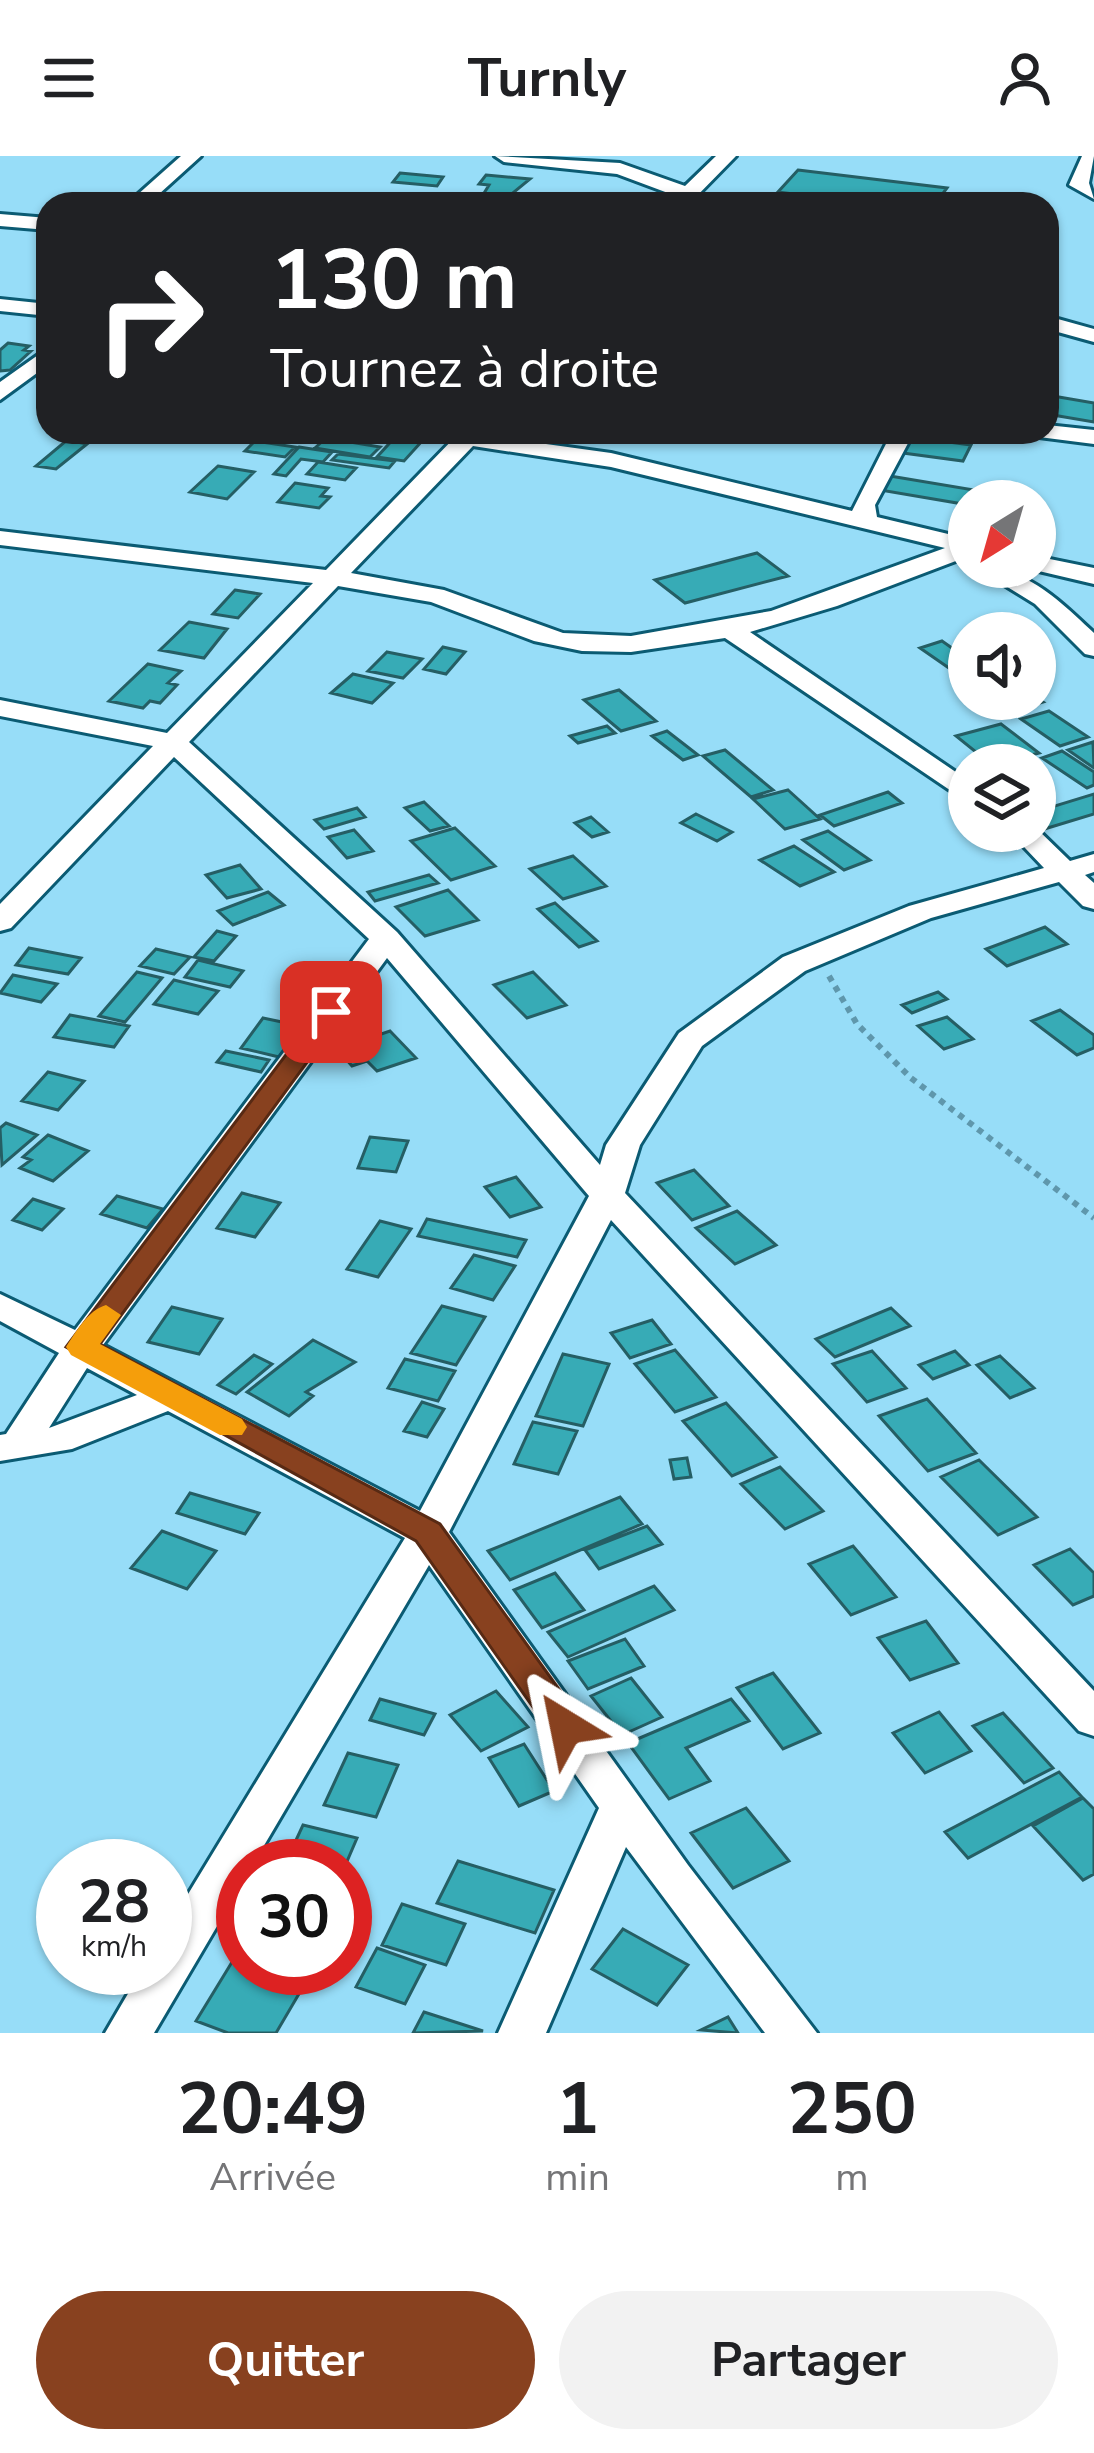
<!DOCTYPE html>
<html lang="fr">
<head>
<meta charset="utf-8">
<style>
  body { margin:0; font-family:"Nunito Sans",sans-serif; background:#f2f2f2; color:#202124; height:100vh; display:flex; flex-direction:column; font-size:45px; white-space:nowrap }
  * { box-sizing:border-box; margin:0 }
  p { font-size:39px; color:#757577 }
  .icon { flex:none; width:66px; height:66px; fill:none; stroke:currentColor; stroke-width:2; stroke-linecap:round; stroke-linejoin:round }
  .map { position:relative; height:1877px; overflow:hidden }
  .sheet { display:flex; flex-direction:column; background:#fff; flex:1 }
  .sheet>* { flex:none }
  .guide { position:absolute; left:36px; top:36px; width:1023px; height:252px; border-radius:36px; box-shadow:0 3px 9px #0004; background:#202124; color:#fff; overflow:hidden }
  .needle { width:78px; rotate:217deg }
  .fabs { position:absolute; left:948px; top:324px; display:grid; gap:24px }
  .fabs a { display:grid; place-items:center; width:108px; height:108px; border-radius:50%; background:#fff; box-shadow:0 3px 9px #0004; font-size:60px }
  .speed { position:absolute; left:36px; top:1683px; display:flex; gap:24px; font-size:60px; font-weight:700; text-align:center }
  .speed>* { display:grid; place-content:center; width:156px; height:156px; border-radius:50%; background:#fff; box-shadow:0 3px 9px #0004; line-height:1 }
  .speed small { font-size:30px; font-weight:400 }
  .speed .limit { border:18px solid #d22; background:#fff; color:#111 }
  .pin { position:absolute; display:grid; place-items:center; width:102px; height:102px; color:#fff; margin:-51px; border-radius:24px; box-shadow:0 6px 18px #0006 }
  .me { position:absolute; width:132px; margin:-66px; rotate:325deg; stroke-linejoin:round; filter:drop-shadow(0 0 9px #0008) }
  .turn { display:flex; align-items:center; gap:42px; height:252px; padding:0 36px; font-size:54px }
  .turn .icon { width:156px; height:156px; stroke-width:2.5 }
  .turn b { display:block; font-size:84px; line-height:102px }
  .eta { display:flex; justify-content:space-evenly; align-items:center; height:204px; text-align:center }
  .eta b { font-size:72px; font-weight:700; line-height:84px }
  .action { display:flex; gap:24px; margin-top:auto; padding:24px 36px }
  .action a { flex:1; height:138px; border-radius:72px; background:#88411f; color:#fff; font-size:48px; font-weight:700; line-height:138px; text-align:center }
  .action a+a { background:#f2f2f2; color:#202124 }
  header { display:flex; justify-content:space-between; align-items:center; height:156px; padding:0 36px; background:#fff; font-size:54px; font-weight:700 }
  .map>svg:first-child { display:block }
  .building { fill:#37abb6; stroke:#255e64; stroke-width:3 }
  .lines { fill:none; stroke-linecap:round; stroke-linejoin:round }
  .minor-casing { stroke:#0b5b73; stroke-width:6 }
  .path { stroke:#5f97ac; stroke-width:6; stroke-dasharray:6 6; stroke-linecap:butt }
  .minor { fill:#fff; fill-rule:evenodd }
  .route { fill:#88411f; stroke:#582a14; stroke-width:3 }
  .slow { fill:#f59e0b }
</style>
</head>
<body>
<header><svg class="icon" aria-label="menu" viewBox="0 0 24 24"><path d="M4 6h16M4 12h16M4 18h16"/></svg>Turnly<svg class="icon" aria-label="person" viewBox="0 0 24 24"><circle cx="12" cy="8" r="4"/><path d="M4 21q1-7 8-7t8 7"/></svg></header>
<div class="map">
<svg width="1094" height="1877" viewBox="0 0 1094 1877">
  <rect width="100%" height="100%" fill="#97ddf8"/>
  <path class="building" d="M798,14L947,32L935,48H870L778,36Z
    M400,17L443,21L437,30L393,26Z
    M486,19L530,23L508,41L483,39L489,29L479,28Z
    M8,187L29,190L24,194L31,195L10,214L0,215V194Z
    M1053,240L1094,247V266L1047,258Z
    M397,279L423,284L404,305L377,301Z
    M911,281L971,289L963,305L903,297Z
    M326,282L380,291L370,301L315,292Z
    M67,284L87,288L56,313L36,310Z
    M255,285L295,291L285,301L245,295Z
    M299,291L332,296L323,306L301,303L286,320L274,318Z
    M338,298L395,305L389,312L332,304Z
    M318,306L356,312L345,324L307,318Z
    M218,310L254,316L227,343L190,336Z
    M890,320L980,335L969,349L880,334Z
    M295,327L328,332L321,340L330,341L319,352L278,346Z
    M757,397L788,420L685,447L655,424Z
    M235,434L260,438L238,462L213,458Z
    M189,466L227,473L204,502L160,494Z
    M942,485L969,504V519L962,521L920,492Z
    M443,491L465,496L446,518L424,513Z
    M387,496L422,503L403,522L368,515Z
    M148,508L181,515L168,527L177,529L160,547L150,545L143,552L109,545Z
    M353,518L393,527L372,547L331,537Z
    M619,534L656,565L621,575L584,544Z
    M1035,541L1043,546L1011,556L993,543Z
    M1049,555L1088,581L1060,590L1021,563Z
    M1001,568L1039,597L992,609L956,580Z
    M607,570L615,577L578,587L570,580Z
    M667,575L698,599L683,604L652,580Z
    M1093,586L1094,612L1068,594Z
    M725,594L773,634L751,641L703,600Z
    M1062,595L1094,616V629L1087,632L1042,602Z
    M788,634L820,663L785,673L753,643Z
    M888,636L902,647L834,670L820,659Z
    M1094,638V658L1041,674L1035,670V656Z
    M424,646L449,670L430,675L405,652Z
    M357,652L365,661L324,673L315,664Z
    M696,658L732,676L717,685L681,667Z
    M591,661L608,676L592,681L575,667Z
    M455,672L495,710L451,724L411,685Z
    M354,674L373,695L347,702L328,681Z
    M828,675L870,704L844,714L803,684Z
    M794,690L834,716L800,730L760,704Z
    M573,700L606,730L563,743L530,713Z
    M240,709L261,733L227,742L206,719Z
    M429,719L438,727L375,745L368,736Z
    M448,734L478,764L425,780L396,751Z
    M268,736L284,749L233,769L218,755Z
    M555,747L597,785L579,791L538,753Z
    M1045,771L1067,788L1007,810L986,793Z
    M217,775L236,780L214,805L194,801Z
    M29,792L81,802L68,818L16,809Z
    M156,793L190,801L174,818L140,810Z
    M198,804L243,815L230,831L185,821Z
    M305,810L341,817L319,848L283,840Z
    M137,816L162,822L125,866L99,860Z
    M533,816L566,849L527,862L494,829Z
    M13,819L57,828L41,846L0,837Z
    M174,824L218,835L198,858L154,848Z
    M938,836L947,843L912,857L902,849Z
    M1060,854L1094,879V892L1077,899L1032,865Z
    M70,859L129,870L114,891L54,881Z
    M947,861L973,883L944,893L918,870Z
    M263,862L301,870L279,901L241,892Z
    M390,875L416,902L377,915L367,905L352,910L337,893Z
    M226,895L269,904L261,916L217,906Z
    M48,916L84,925L58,954L22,945Z
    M6,967L37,979L2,1009L0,972Z
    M48,979L88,995L53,1025L20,1012L31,1004L23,1001Z
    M370,981L408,985L396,1016L358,1012Z
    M694,1014L729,1050L692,1064L657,1027Z
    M516,1021L541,1051L510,1061L485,1031Z
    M242,1037L280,1047L255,1081L217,1072Z
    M117,1040L163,1053L147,1072L101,1058Z
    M33,1043L63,1053L42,1074L13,1064Z
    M737,1055L776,1089L735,1108L696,1072Z
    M427,1063L526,1084L517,1101L418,1080Z
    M380,1065L411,1073L378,1121L347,1113Z
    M474,1099L515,1110L493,1144L451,1132Z
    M442,1150L485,1161L456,1209L411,1197Z
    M172,1151L222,1163L199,1198L148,1186Z
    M891,1152L910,1170L835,1201L816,1183Z
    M652,1164L671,1188L630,1202L611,1177Z
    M313,1184L355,1206L306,1236L313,1240L289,1260L247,1236Z
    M675,1194L716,1241L675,1256L635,1208Z
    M872,1195L906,1232L867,1246L833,1208Z
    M955,1195L969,1209L933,1223L919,1209Z
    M563,1198L609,1208L583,1270L536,1260Z
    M254,1199L272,1208L236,1238L218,1229Z
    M1000,1200L1034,1232L1010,1242L977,1209Z
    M405,1203L455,1215L438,1245L388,1232Z
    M927,1243L976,1297L928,1315L879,1260Z
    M422,1246L444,1253L427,1281L404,1275Z
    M726,1247L776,1301L732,1320L683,1265Z
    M533,1266L577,1275L558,1318L514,1308Z
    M687,1302L691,1321L674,1323L670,1304Z
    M979,1304L1037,1361L998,1379L941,1321Z
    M780,1311L823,1355L785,1373L741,1328Z
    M190,1337L259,1357L245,1378L177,1357Z
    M620,1341L642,1368L510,1424L488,1395Z
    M647,1370L662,1388L599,1413L585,1394Z
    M162,1375L216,1395L187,1433L131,1412Z
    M853,1390L896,1441L851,1459L809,1408Z
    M1070,1393L1094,1417V1440L1073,1449L1034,1409Z
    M555,1417L584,1454L542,1472L514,1434Z
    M654,1430L674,1454L568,1501L548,1476Z
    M926,1465L958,1507L910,1524L878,1482Z
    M625,1483L644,1510L588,1533L568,1505Z
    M773,1517L820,1577L783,1593L737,1532Z
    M631,1522L662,1561L622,1579L591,1540Z
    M496,1535L528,1571L481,1595L450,1559Z
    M380,1543L435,1558L424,1579L370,1564Z
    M731,1543L749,1565L686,1592L710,1625L669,1643L628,1587Z
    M939,1556L971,1595L925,1617L893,1577Z
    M1003,1557L1053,1612L1024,1627L973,1570Z
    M524,1588L554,1635L519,1650L489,1602Z
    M348,1597L398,1609L376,1661L324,1649Z
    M1059,1616L1082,1641L968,1702L945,1676Z
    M1083,1642L1094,1653V1718L1083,1724L1033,1670Z
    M746,1652L789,1705L733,1732L691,1677Z
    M303,1669L357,1682L345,1710H284Z
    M458,1705L554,1734L535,1777L437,1747Z
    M402,1748L465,1768L446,1809L382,1789Z
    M623,1773L688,1809L657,1849L592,1813Z
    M377,1792L425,1809L405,1848L356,1831Z
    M240,1793L243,1812H291L310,1819L276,1877H228L196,1865Z
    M424,1856L483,1875L413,1877Z
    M728,1861L738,1877L701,1874Z"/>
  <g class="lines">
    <g class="minor-casing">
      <path id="minor" d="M181,0H201L148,48H127Z
        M495,0L620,7L685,30L716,0H736L689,48H668L676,40L617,18L504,6Z
        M1082,0H1094L1089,27L1094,43L1069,29Z
        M0,58L48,62V74L0,70Z
        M0,143L48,148V160L0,155Z
        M1047,160L1094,173V186L1047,173Z
        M48,192V209L0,244V226Z
        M1047,269L1094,274V288L1039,281L1036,276H1047Z
        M460,276L611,297L852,355L892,276H914L875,349L877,361L969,383V400L837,450L750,476L969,625V647L725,482L631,496L582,495L534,485L431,446L338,430L189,586L397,776L600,1009L606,989L679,877L783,801L909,750L1044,712L1009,675H1035V671L1070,705L1094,698V716L1085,719L1094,727V753L1083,750L1059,726L931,762L805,815L702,890L640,989L625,1037L1094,1535V1580L1079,1575L611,1064L449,1376L688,1709L817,1877H765L626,1691L546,1877H498L599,1652L429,1409L252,1710H243V1726L154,1877H105L143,1812H165V1776L405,1382L168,1255L72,1293L0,1305V1279L6,1278L59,1197L0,1165V1138L75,1174L369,783L174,601L11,772L0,775V748L153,590L0,560V544L167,577L313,427L0,389V375L326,414ZM473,290L611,311L945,392L771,455L631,480L563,477L444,434L351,417ZM387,802L589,1040L420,1355L103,1189ZM87,1212L137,1239L49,1272Z
        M1035,400L1094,412V428L1026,412L1035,411Z
        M975,411C1026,411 1058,443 1094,477V500L1085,498L1035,448Z"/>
    </g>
    <path class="path" d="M829,820L857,868L911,922L1094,1062"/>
    <use href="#minor" class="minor"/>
  </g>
  <path class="route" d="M331,849L344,856L100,1188L440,1368L579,1561L584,1571L579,1581H554L416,1385L66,1191L322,851Z"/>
  <path class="slow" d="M106,1149L121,1159L100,1188L242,1263L247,1271L242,1279H220L71,1199L66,1191C76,1176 88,1154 106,1149Z"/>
</svg>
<div class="fabs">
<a><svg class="needle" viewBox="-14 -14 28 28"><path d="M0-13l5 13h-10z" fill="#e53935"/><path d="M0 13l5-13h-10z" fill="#757577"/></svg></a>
<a><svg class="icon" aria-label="sound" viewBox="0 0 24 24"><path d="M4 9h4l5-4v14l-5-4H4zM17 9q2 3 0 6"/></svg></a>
<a><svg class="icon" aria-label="layers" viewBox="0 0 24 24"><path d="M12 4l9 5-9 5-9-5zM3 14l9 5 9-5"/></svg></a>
</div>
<div class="speed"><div>28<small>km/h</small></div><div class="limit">30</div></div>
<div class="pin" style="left:331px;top:856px;background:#d93025"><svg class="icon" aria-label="arrive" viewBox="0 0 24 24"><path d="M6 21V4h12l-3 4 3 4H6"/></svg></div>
<svg class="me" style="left:566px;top:1571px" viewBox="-20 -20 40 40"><path d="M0-17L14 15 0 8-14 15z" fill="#88411f" stroke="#fff" stroke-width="4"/></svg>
<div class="guide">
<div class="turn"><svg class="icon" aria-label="right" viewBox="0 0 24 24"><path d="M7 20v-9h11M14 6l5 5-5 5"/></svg><div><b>130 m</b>Tournez à droite</div></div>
</div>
</div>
<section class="sheet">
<div class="eta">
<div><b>20:49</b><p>Arrivée</p></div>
<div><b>1</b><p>min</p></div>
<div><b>250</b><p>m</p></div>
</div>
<div class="action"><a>Quitter</a><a>Partager</a></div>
</section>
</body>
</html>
